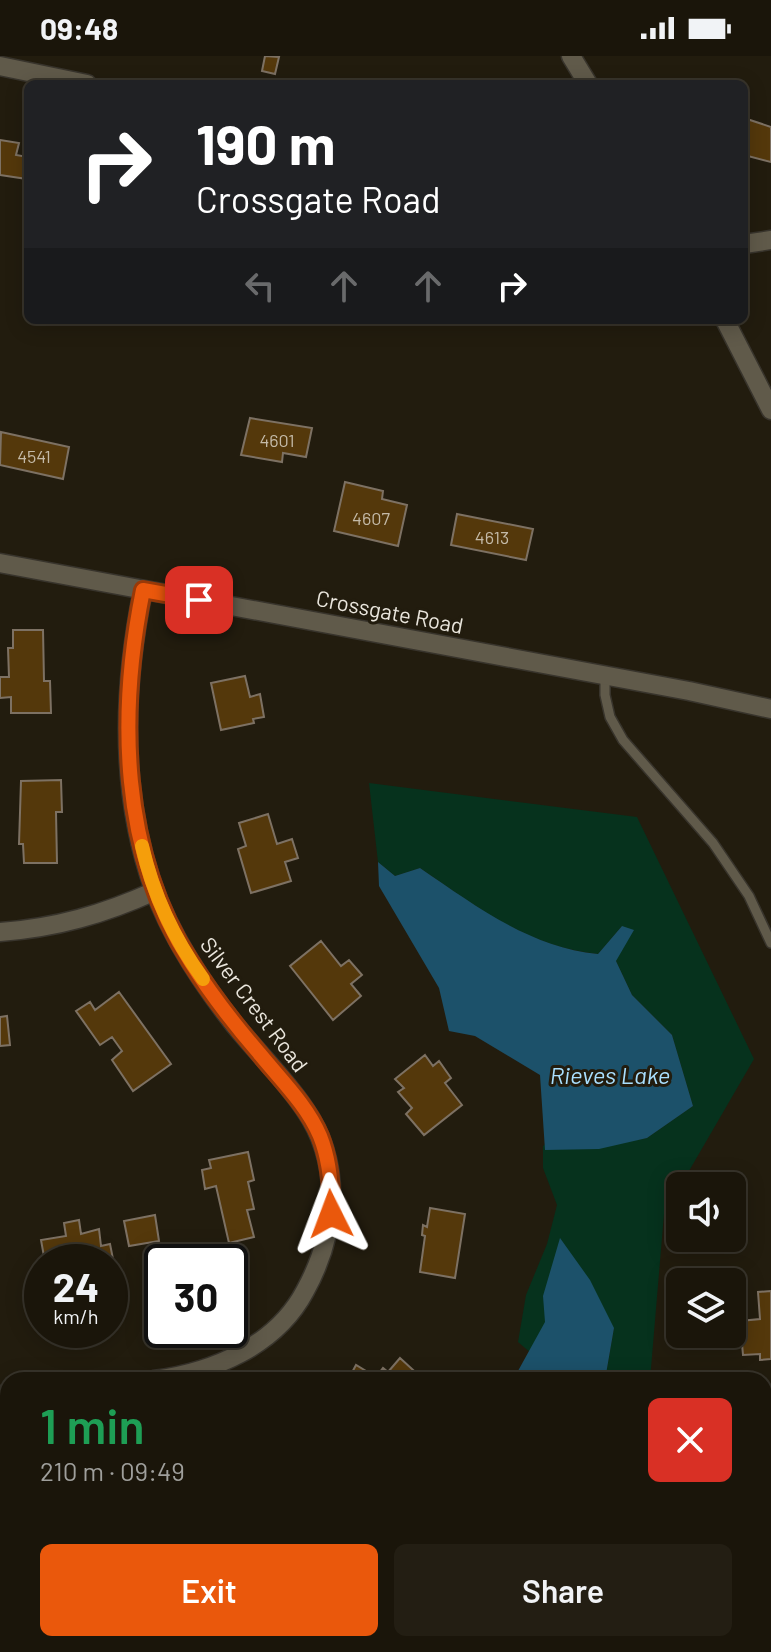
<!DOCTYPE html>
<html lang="en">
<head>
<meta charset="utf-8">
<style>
  body { margin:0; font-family:Barlow,sans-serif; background:#231e13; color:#f1f3f6; height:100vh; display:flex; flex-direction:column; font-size:30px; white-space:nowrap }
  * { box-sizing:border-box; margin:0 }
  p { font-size:26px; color:#9f9f9c }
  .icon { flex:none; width:44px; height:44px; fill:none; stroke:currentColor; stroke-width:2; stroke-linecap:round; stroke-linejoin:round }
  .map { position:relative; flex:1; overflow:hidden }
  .side { position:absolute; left:0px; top:1316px; width:772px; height:280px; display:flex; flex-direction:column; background:#1a150a; border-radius:24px 24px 0 0; box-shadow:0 4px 20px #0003,0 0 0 2px #38342b }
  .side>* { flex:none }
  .top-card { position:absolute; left:24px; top:24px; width:724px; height:244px; border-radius:12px; box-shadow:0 4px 20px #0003,0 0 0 2px #38342b; background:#202124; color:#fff; overflow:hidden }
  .fabs { position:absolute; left:666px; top:1116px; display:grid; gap:16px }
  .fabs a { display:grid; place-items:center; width:80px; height:80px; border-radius:12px; background:#1a150a; box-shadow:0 4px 20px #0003,0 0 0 2px #38342b; font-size:40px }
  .speed { position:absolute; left:24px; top:1188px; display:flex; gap:16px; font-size:40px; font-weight:700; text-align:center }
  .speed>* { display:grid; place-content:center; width:104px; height:104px; border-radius:50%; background:#1a150a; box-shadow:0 4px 20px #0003,0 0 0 2px #38342b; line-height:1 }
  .speed small { font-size:20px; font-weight:400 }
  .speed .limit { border:4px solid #111; border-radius:12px; background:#fff; color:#111 }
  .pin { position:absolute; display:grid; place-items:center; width:68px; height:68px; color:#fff; margin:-34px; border-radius:16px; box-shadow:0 4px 12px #0006 }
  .me { position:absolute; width:88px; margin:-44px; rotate:357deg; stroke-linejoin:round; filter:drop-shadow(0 0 6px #0008) }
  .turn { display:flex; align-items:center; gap:28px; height:168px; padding:0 40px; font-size:36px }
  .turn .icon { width:104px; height:104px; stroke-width:2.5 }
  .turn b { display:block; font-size:56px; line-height:68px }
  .lanes { display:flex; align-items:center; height:76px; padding:0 40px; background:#0003; justify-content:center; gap:40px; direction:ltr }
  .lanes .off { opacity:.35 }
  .round { display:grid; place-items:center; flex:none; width:84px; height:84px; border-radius:12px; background:#231e13 }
  .headline { display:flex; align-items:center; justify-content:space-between; height:136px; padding:0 40px }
  h1 { font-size:48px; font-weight:600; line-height:60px; color:#1e9e55 }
  .action { display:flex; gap:16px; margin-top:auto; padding:16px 40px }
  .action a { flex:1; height:92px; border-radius:12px; background:#ea580c; color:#fff; font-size:32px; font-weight:600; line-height:92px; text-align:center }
  .action a+a { background:#231e13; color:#f1f3f6 }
  .status { display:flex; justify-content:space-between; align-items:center; height:56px; padding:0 40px; background:#1a150a; direction:ltr }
  .status svg { height:22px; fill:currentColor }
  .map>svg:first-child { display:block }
  .green { fill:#06321d }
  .water { fill:#1c516a }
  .building { fill:#54380b; stroke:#7d7163; stroke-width:2 }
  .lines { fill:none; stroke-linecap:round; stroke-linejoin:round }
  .service-casing { stroke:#38342c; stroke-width:12 }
  .minor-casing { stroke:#38342c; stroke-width:21 }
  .service { stroke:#605a4a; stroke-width:9 }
  .minor { stroke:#605a4a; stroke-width:18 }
  .route-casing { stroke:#983908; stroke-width:20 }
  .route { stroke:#ea580c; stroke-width:14 }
  .slow { stroke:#f59e0b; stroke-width:14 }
  .labels { text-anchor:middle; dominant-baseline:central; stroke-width:6; stroke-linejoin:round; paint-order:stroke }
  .number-label { font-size:18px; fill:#c4baa8 }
  .street-label { font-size:22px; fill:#eae6dd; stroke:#221c0e }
  .water-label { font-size:24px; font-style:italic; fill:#a9dffe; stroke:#221c0e }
</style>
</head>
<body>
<div class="status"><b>09:48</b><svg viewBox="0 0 49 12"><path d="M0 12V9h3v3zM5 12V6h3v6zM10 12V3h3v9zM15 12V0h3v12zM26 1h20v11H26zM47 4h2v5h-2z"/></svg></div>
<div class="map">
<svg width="771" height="1596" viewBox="0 0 771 1596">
  <rect width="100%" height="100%" fill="#221c0e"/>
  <path class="green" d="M369,727L637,761L754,1003L664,1158L650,1324H605L614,1272L538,1303L518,1286L526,1239L547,1188L557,1149L543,1112V1090L562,1076L637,1084L647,1082L693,1050L672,979L632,939L616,905L622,870L598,898C528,891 477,851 420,812L395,820L378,806Z"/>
  <path class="water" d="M378,806L395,820L420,812C476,850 529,891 598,898L622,870L634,874L616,905L632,939L672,979L693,1050L647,1082L599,1093L545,1094L540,1019L475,980L449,975L439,932L379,830Z
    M560,1182L590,1224L614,1272L605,1324H513L545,1266L543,1240Z
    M771,1416V1595L201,1596L215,1588H764V1417Z"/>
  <path class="building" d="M265,0L279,1L275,18L262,15Z
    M744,62L771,71V106L744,99Z
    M0,84L19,87L16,99L28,101L27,123L0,119Z
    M250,362L312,372L306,401L283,397L282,406L241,399Z
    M1,376L69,391L63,423L0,409Z
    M345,426L383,435L382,443L407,449L398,490L334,475Z
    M457,458L533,473L526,504L451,489Z
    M13,574H43L44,625H50L51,657H11V641L0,642V621H9L8,592H13Z
    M245,620L250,641L260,638L264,661L253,663L254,667L221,674L211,627Z
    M61,724L62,756H56L57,807H24L23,788H19L21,725Z
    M268,758L277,788L292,783L298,802L285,806L291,825L251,837L238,793L246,790L239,767Z
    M321,885L341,910L349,904L362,919L351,928L361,940L333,964L290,910Z
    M119,936L171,1008L133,1035L112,1004L122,995L112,981L100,989L76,955L90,946L95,954Z
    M7,960L10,989L0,990V961Z
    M425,999L433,1010L439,1005L451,1022L445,1027L462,1049L424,1079L406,1058L412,1052L398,1036L404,1032L395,1023Z
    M248,1096L254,1124L248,1126L254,1153L247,1154L254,1181L229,1187L216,1130L205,1133L202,1114L211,1112L209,1104Z
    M430,1152L465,1158L455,1222L420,1216L425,1180L422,1179L423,1169L427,1171Z
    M155,1159L159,1185L129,1190L124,1165Z
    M79,1164L81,1178L99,1173L101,1190L110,1188L113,1203L102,1206H45L41,1184L66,1180L64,1167Z
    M771,1235V1303L760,1304V1298L743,1299L740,1265L760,1263L758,1236Z
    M400,1302L424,1324H348L356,1309L376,1321L383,1312L388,1316Z"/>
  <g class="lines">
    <g class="service-casing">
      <path id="service" d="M605,621V639L610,661L623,684L713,787L749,840L771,887"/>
    </g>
    <g class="minor-casing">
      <path id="minor" d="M571,0L588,28
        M0,10L87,28
        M744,188L771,184
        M725,264L771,354
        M0,507L689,635L771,653
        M143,534C123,632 120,738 154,833C172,882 202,927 234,968C257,996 284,1022 304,1052C343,1108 337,1177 305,1235C276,1290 213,1316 154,1324
        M0,876C56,872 104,858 155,835
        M0,1339H8"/>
    </g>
    <use href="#service" class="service"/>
    <use href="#minor" class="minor"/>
  </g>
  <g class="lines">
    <g class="route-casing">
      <path id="route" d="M199,544L143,534C118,657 120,796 190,905C210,937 234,968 259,997C280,1023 307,1049 320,1080C330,1105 332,1131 331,1158"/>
    </g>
    <use href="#route" class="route"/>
    <path class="slow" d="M142,790C153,838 174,883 203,923"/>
  </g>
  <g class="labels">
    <g class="number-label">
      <text x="277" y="384">4601</text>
      <text x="34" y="400">4541</text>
      <text x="371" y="462">4607</text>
      <text x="492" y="481">4613</text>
    </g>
    <g class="street-label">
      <text transform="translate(390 555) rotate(11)">Crossgate Road</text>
      <text transform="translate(255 948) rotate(53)">Silver Crest Road</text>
    </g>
    <g class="water-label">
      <text x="610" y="1018">Rieves Lake</text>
    </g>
  </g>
</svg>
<div class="fabs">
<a><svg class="icon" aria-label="sound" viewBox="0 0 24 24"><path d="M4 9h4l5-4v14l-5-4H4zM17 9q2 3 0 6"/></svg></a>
<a><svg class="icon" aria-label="layers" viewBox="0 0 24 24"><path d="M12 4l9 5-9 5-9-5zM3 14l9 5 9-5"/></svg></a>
</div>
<div class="speed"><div>24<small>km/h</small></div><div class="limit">30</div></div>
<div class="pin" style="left:199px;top:544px;background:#d93025"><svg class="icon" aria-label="arrive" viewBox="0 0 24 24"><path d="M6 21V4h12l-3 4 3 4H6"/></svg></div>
<svg class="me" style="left:331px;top:1158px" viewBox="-20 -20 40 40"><path d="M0-17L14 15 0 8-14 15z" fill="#ea580c" stroke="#fff" stroke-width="4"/></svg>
<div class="top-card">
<div class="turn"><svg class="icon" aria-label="right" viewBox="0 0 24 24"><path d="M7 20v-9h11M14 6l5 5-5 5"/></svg><div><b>190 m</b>Crossgate Road</div></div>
<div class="lanes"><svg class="icon off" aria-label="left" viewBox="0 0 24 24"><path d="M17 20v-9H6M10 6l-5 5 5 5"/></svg><svg class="icon off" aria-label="ahead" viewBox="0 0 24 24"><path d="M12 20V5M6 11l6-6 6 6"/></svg><svg class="icon off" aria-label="ahead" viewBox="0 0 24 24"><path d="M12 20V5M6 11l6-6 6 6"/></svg><svg class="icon" aria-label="right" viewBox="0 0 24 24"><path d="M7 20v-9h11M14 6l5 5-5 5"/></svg></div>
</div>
<section class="side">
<div class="headline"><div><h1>1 min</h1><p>210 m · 09:49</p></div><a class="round" style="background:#d93025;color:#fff"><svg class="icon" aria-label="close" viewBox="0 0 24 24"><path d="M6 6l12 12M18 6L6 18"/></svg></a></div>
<div class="action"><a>Exit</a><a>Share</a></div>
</section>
</div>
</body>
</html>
